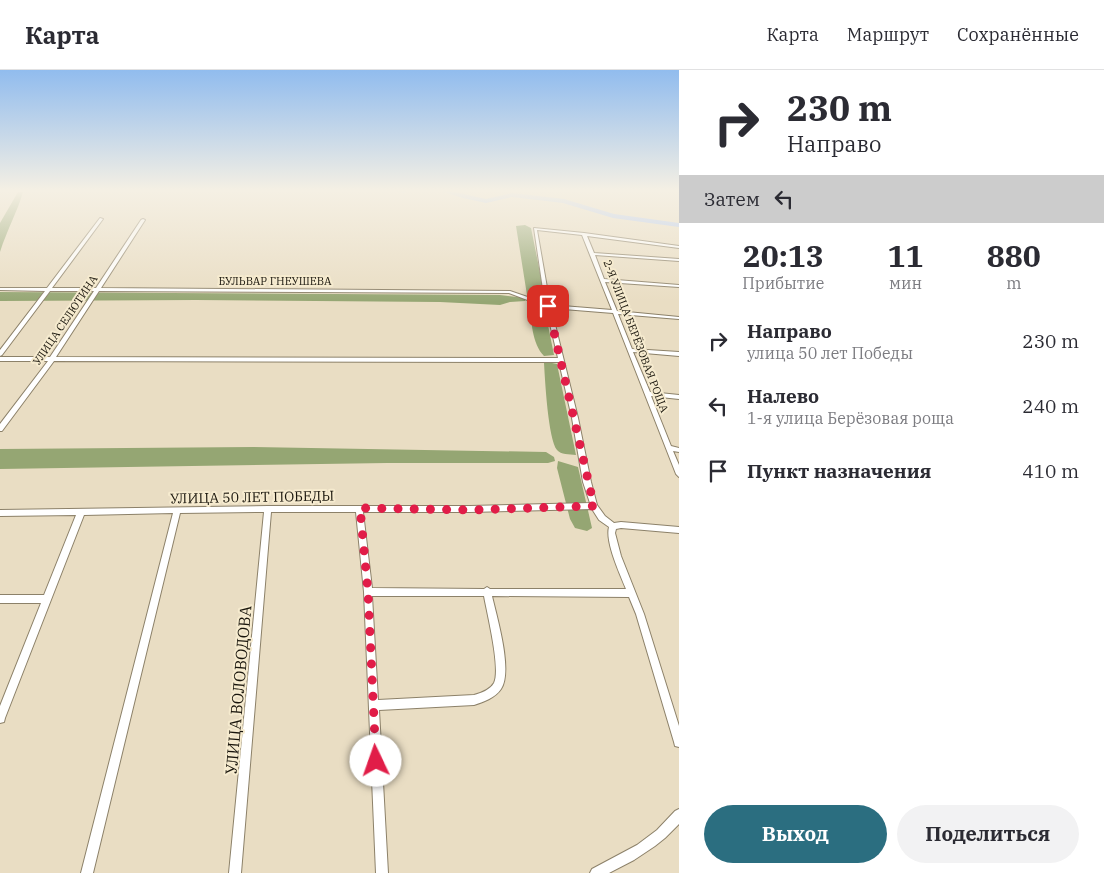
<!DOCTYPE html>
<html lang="ru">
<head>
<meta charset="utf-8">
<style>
  body { margin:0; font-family:"IBM Plex Serif",serif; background:#f2f2f3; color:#2b2b33; height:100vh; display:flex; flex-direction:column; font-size:19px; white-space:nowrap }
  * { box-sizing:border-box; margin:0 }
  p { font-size:16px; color:#7c7c81 }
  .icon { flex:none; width:28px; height:28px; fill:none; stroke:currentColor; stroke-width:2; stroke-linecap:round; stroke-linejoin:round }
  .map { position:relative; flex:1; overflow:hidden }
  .sheet { display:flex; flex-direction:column; background:#fff; width:425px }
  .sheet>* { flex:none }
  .guide { background:#fff; color:#2b2b33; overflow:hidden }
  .pin { position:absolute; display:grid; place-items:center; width:42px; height:42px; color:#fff; margin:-21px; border-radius:10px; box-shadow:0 2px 8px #0006 }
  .me { position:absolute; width:55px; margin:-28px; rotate:357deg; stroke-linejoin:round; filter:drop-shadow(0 0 4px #0008) }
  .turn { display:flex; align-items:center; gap:18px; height:105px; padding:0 25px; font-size:22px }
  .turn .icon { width:65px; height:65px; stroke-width:2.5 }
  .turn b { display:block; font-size:35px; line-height:42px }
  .then { display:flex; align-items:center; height:48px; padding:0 25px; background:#0003; gap:10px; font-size:19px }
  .eta { display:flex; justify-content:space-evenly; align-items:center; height:85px; text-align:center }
  .eta b { font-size:30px; font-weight:800; line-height:35px }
  .cta { display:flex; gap:10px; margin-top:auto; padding:10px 25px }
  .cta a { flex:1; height:58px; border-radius:30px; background:#2b6e80; color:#fff; font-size:20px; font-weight:800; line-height:58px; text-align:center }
  .cta a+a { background:#f2f2f3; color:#2b2b33 }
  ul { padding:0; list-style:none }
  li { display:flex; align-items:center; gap:15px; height:65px; padding:0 25px }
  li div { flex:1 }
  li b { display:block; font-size:19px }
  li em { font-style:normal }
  header { display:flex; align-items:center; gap:30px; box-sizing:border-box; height:70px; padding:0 25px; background:#fff; border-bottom:1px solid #e1e1e2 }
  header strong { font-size:24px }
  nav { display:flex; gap:28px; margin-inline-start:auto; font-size:18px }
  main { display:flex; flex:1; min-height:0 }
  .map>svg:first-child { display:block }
  .forest { fill:#95a673 }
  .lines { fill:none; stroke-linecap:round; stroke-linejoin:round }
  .river { fill:#aec7f6; fill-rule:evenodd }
  .street-casing { stroke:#8c8169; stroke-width:2 }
  .street { fill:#fff; fill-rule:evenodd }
  .route { stroke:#e11d48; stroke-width:9; stroke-dasharray:0 16.2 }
  .labels { text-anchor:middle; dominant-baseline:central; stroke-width:4; stroke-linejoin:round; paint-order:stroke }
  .far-street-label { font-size:11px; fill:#19150c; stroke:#f6ebcf }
  .street-label { font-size:14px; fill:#19150c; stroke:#f6ebcf }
  .near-street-label { font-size:16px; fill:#19150c; stroke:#f6ebcf }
</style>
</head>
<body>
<header>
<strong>Карта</strong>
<nav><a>Карта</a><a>Маршрут</a><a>Сохранённые</a></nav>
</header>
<main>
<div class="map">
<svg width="679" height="803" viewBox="0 0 679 803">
  <rect width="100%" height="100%" fill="#e9ddc3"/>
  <path class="forest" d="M18,122H23C18,140 7,160 0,182V153Z
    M525,155L531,158L545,227L541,231L527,225L516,156Z
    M0,222L500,225L526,228L525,231L510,232L500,235L440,232L196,230L0,231Z
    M532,232L544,235L554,285L544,286C532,274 531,250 530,234Z
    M547,292L557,294L576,385C569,384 561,385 557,380C548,369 545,309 544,293Z
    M253,377L546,382L554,387L555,391L548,393H387L0,399V379Z
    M558,391L578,397L592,458L587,461L575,458L570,449L557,398Z"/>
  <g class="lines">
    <path class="river" d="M388,120H412L404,123Z
      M438,120H446L486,129L512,123L564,129L614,144L679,153V157L613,148L563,133L512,127L486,133L463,128Z"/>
    <g class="street-casing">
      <path id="street" d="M100,148L103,149L52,218H96L141,150L143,149L145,150L101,218L510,221L545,233L534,158L584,163L679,176V178L587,166L594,183L679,189V191L595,185L604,209L679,215V217L605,212L617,241L679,247V249L618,244L632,279L679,282V286L633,282L650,322L679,325V329L651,326L671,376L679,378V382L673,381L679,395V407L676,404L613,243L551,238L578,348L591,412L597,435L605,446L614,453L621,452L679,457V463L621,458L616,459L615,463L621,486L644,544L679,656V677L675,676L674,672L636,544L629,527L492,526C497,548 513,601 501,619C495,628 483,632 474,635L379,640L388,803H376L364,522L356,442H271L241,803H229L264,442L180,443L93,803H81L173,443L84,445L5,648L4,652L0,653V636L41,533H0V525H44L76,445L0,446V440L268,436H470L590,433L583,412L572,348L559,292L54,291L2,361H0V354L48,291H0V287H50L94,221H50L2,285L0,286V280L45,221L0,220V218H47ZM537,160L582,165L612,240L550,235ZM99,221L509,223L546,237L558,288L56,287ZM592,439L599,450L609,457C605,472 620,504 626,519H490L487,517L484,519L372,518L363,442H470ZM372,526H484C487,543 501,599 494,613C490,620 481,623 474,625L378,630Z
        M679,739V754L665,768L655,776L634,790L609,803H590L592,799L637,775L657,760L675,741Z"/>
    </g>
    <use href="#street" class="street"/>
  </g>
  <linearGradient id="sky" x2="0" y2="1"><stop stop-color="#91bcee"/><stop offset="0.52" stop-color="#f5f0e4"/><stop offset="1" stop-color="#f5f0e4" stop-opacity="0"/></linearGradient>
  <rect width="679" height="232" fill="url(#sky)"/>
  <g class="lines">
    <path class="route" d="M376,691L368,522L360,438L470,440L594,436L548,236"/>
  </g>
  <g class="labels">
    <g class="far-street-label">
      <text x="275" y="211">БУЛЬВАР ГНЕУШЕВА</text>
      <text transform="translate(65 250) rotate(-56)">УЛИЦА СЕЛЮТИНА</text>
      <text transform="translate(636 266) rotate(69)">2-Я УЛИЦА БЕРЁЗОВАЯ РОЩА</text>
    </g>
    <g class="street-label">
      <text transform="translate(252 427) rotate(-1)">УЛИЦА 50 ЛЕТ ПОБЕДЫ</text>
    </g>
    <g class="near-street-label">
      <text transform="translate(238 620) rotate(-85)">УЛИЦА ВОЛОВОДОВА</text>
    </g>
  </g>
</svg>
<div class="pin" style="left:548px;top:236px;background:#d93025"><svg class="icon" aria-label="arrive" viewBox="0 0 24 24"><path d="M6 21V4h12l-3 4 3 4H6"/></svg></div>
<svg class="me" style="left:376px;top:691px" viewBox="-20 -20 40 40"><circle r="19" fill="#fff"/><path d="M0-13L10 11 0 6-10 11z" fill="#e11d48"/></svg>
</div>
<section class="sheet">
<div class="guide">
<div class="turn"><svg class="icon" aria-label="right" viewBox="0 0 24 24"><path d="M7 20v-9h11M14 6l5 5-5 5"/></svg><div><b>230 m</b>Направо</div></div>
<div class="then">Затем<svg class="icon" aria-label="left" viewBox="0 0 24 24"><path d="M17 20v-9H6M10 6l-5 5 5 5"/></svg></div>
</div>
<div class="eta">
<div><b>20:13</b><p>Прибытие</p></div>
<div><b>11</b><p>мин</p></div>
<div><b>880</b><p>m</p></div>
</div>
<ul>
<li><svg class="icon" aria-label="right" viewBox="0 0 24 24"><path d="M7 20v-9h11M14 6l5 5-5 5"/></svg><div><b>Направо</b><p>улица 50 лет Победы</p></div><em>230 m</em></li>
<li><svg class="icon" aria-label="left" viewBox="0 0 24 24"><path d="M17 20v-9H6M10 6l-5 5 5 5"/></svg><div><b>Налево</b><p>1-я улица Берёзовая роща</p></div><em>240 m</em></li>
<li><svg class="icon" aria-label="arrive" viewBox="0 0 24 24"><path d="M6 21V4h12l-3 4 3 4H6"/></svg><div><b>Пункт назначения</b></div><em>410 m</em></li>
</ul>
<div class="cta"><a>Выход</a><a>Поделиться</a></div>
</section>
</main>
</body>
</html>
